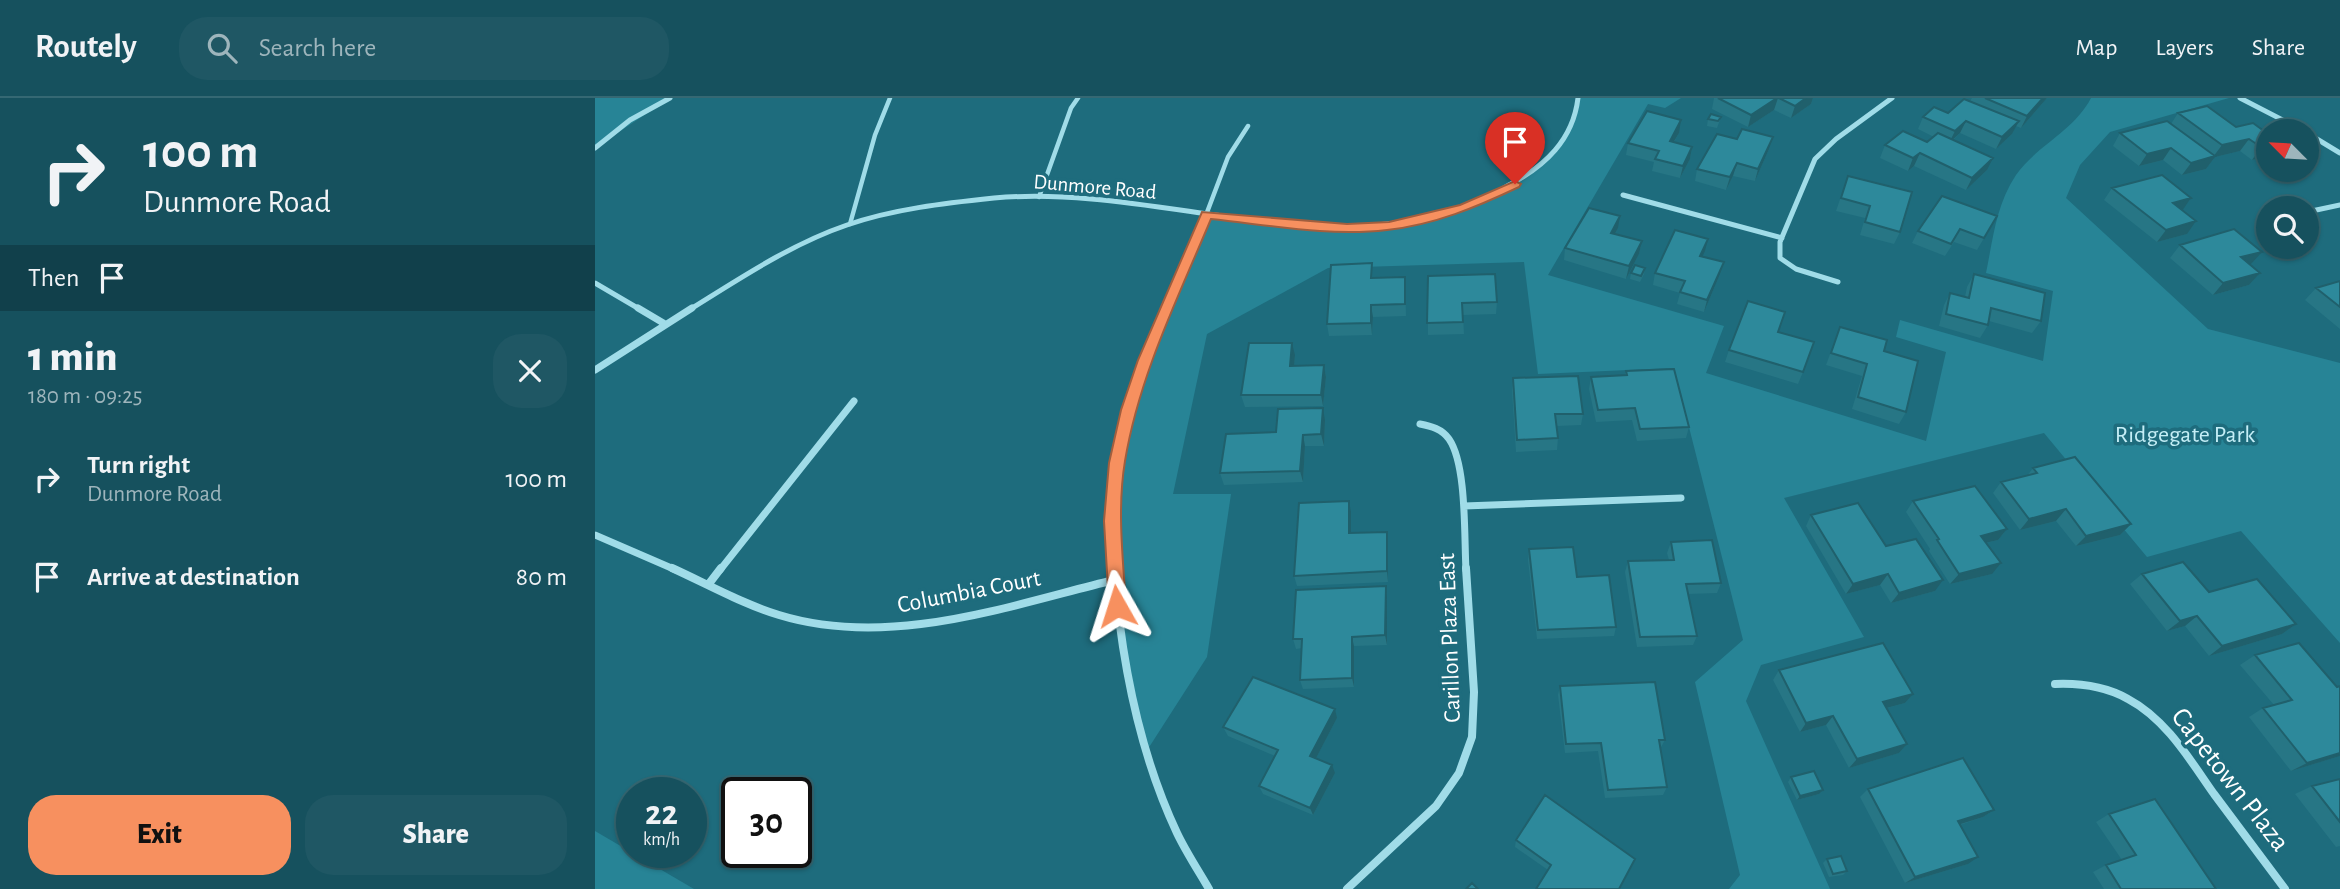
<!DOCTYPE html>
<html lang="en">
<head>
<meta charset="utf-8">
<style>
  body { margin:0; font-family:"Alegreya Sans",sans-serif; background:#1f5764; color:#f1f3f6; height:100vh; display:flex; flex-direction:column; font-size:26px; white-space:nowrap }
  * { box-sizing:border-box; margin:0 }
  p { font-size:23px; color:#9eb5bc }
  .icon { flex:none; width:38px; height:38px; fill:none; stroke:currentColor; stroke-width:2; stroke-linecap:round; stroke-linejoin:round }
  .map { position:relative; flex:1; overflow:hidden }
  .details { display:flex; flex-direction:column; background:#16515e; width:595px }
  .details>* { flex:none }
  .guide { background:#16515e; color:#f1f3f6; overflow:hidden }
  .needle { width:46px; rotate:294deg }
  .fabs { position:absolute; left:1661px; top:21px; display:grid; gap:14px }
  .fabs a { display:grid; place-items:center; width:63px; height:63px; border-radius:50%; background:#16515e; box-shadow:0 2px 5px #0004,0 0 0 2px #356873; font-size:35px }
  .speed { position:absolute; left:21px; top:679px; display:flex; gap:14px; font-size:35px; font-weight:700; text-align:center }
  .speed>* { display:grid; place-content:center; width:91px; height:91px; border-radius:50%; background:#16515e; box-shadow:0 2px 5px #0004,0 0 0 2px #356873; line-height:1 }
  .speed small { font-size:18px; font-weight:400 }
  .speed .limit { border:4px solid #111; border-radius:10px; background:#fff; color:#111 }
  .pin { position:absolute; display:grid; place-items:center; width:60px; height:60px; color:#fff; margin:-72px -30px; border-radius:50% 50% 50% 0; rotate:-45deg; box-shadow:0 0 7px #0007 }
  .pin .icon { rotate:45deg }
  .me { position:absolute; width:77px; margin:-38px; rotate:354deg; stroke-linejoin:round; filter:drop-shadow(0 0 5px #0008) }
  .turn { display:flex; align-items:center; gap:24px; height:147px; padding:0 28px; font-size:32px }
  .turn .icon { width:91px; height:91px; stroke-width:2.5 }
  .turn b { display:block; font-size:49px; line-height:60px }
  .then { display:flex; align-items:center; height:66px; padding:0 28px; background:#0003; gap:14px; font-size:26px }
  .round { display:grid; place-items:center; flex:none; width:74px; height:74px; border-radius:28px; background:#1f5764 }
  .summary { display:flex; align-items:center; justify-content:space-between; height:119px; padding:0 28px }
  h1 { font-size:42px; font-weight:800; line-height:52px }
  .cta { display:flex; gap:14px; margin-top:auto; padding:14px 28px }
  .cta a { flex:1; height:80px; border-radius:28px; background:#f7905f; color:#111; font-size:28px; font-weight:800; line-height:80px; text-align:center }
  .cta a+a { background:#1f5764; color:#f1f3f6 }
  ul { padding:0; list-style:none }
  li { display:flex; align-items:center; gap:21px; height:98px; padding:0 28px }
  li div { flex:1 }
  li b { display:block; font-size:26px }
  li em { font-style:normal }
  header { display:flex; align-items:center; gap:42px; box-sizing:border-box; height:98px; padding:0 35px; background:#16515e; border-bottom:2px solid #356873 }
  header strong { font-size:33px }
  nav { display:flex; gap:38px; margin-inline-start:auto; font-size:24px }
  .search { width:490px; height:63px; background:#1f5764; display:flex; align-items:center; gap:18px; box-sizing:border-box; padding:0 24px; border-radius:28px; color:#9eb5bc; font-size:26px }
  main { display:flex; flex:1; min-height:0 }
  .map>svg:first-child { display:block }
  .green { fill:#278496 }
  .lines { fill:none; stroke-linecap:round; stroke-linejoin:round }
  .lane { stroke:#a0dce8; stroke-width:4.5 }
  .street-far2 { stroke:#a0dce8; stroke-width:5 }
  .street-far1 { stroke:#a0dce8; stroke-width:7 }
  .street { stroke:#a0dce8; stroke-width:8 }
  .wall { fill:#277685 }
  .shaded-wall { fill:#20606c }
  .building { fill:#2d899b; stroke:#20606c; stroke-width:2 }
  .route { fill:#f7905f; stroke:#a15e3e; stroke-width:2 }
  .labels { text-anchor:middle; dominant-baseline:central; stroke-width:7; stroke-linejoin:round; paint-order:stroke }
  .far-street-label { font-size:21px; fill:#fff; stroke:#1e6c7d }
  .park-label { font-size:24px; fill:#c4eef6; stroke:#1e6c7d }
  .street-label { font-size:24px; fill:#fff; stroke:#1e6c7d }
  .near-street-label { font-size:28px; fill:#fff; stroke:#1e6c7d }
</style>
</head>
<body>
<header>
<strong>Routely</strong>
<div class="search"><svg class="icon" aria-label="search" viewBox="0 0 24 24"><circle cx="10" cy="10" r="6"/><path d="M15 15l6 6"/></svg>Search here</div>
<nav><a>Map</a><a>Layers</a><a>Share</a></nav>
</header>
<main>
<section class="details">
<div class="guide">
<div class="turn"><svg class="icon" aria-label="right" viewBox="0 0 24 24"><path d="M7 20v-9h11M14 6l5 5-5 5"/></svg><div><b>100 m</b>Dunmore Road</div></div>
<div class="then">Then<svg class="icon" aria-label="arrive" viewBox="0 0 24 24"><path d="M6 21V4h12l-3 4 3 4H6"/></svg></div>
</div>
<div class="summary"><div><h1>1 min</h1><p>180 m · 09:25</p></div><a class="round"><svg class="icon" aria-label="close" viewBox="0 0 24 24"><path d="M6 6l12 12M18 6L6 18"/></svg></a></div>
<ul>
<li><svg class="icon" aria-label="right" viewBox="0 0 24 24"><path d="M7 20v-9h11M14 6l5 5-5 5"/></svg><div><b>Turn right</b><p>Dunmore Road</p></div><em>100 m</em></li>
<li><svg class="icon" aria-label="arrive" viewBox="0 0 24 24"><path d="M6 21V4h12l-3 4 3 4H6"/></svg><div><b>Arrive at destination</b></div><em>80 m</em></li>
</ul>
<div class="cta"><a>Exit</a><a>Share</a></div>
</section>
<div class="map">
<svg width="1745" height="791" viewBox="0 0 1745 791">
  <rect width="100%" height="100%" fill="#1e6c7d"/>
  <path class="green" d="M0,0H75L0,50Z
    M983,0H1086L1070,10L1053,6L953,177L1129,228L1111,275L1331,343L1351,254L1301,239L1305,222L1448,263L1458,193L1391,175C1398,141 1401,107 1421,77C1441,48 1479,33 1496,0H1634L1515,34L1485,67L1471,100L1613,231L1745,265V545L1646,433L1552,459L1449,335L1189,400L1269,539L1166,567L1151,603L1235,791H1134L1145,777L1100,584L1148,542L1079,270L943,276L929,164L733,170L612,236L578,396H636L612,559L551,654C530,562 509,460 522,366C534,279 578,196 611,117L752,130L794,128L869,110L944,69L975,33Z
    M0,733L99,791H0Z"/>
  <g class="lines">
    <path class="lane" d="M444,99L476,10L483,0
      M611,117L633,59L653,28
      M255,126L280,37L295,0"/>
    <path class="street-far2" d="M1645,0L1709,33
      M1712,35L1745,55
      M0,50L35,22L75,0
      M1028,97L1187,140
      M1712,114L1745,107
      M1243,184L1201,171L1185,160V144L1220,61L1241,41L1297,0
      M0,185L46,212
      M94,212C144,181 196,146 252,127C298,111 351,105 399,100C559,86 720,164 877,107C890,102 902,94 914,87C950,68 978,42 983,0
      M569,212L611,117"/>
    <path class="street-far1" d="M43,210L70,226
      M0,272L97,210
      M825,326C836,328 847,331 854,341C872,367 869,439 871,472
      M869,408L1086,400
      M0,437L81,472
      M125,472L259,303
      M519,472C516,380 534,295 570,210"/>
    <path class="street" d="M77,470C112,486 148,506 184,517C295,551 412,508 519,482
      M519,470C526,561 543,652 582,735C591,754 603,772 614,791
      M113,487L126,470
      M1460,586C1485,585 1510,588 1533,601C1571,621 1595,662 1619,696C1643,728 1666,759 1690,791
      M752,791L841,708L864,675L877,639L879,594L871,470"/>
  </g>
  <path class="wall" d="M1119,0H1218L1216,6L1196,20L1179,12L1153,29L1117,11Z
    M1377,0H1452L1426,30L1421,28L1417,36L1401,51L1365,35L1358,42L1392,72L1371,92L1319,68L1313,73L1285,60L1290,47L1332,44L1339,39L1323,31L1328,19L1353,15L1375,3Z
    M1583,15L1641,29L1658,25L1673,58L1657,62L1645,53L1620,59L1611,71L1587,77L1568,62L1544,68L1518,48L1525,35L1576,26Z
    M1126,19L1122,30L1112,28L1113,21Z
    M1084,35L1079,44L1097,49L1095,61L1085,80L1057,73L1059,64L1031,57L1033,45Z
    M1178,39L1174,51L1160,83L1138,78L1131,92L1100,83L1102,71L1142,41Z
    M1253,78L1305,134L1299,146L1265,137L1270,120L1241,113Z
    M1517,90L1596,100L1587,112L1592,136L1562,144L1509,102Z
    M1402,118L1382,152L1359,144L1350,158L1317,145L1323,133Z
    M1023,130L1020,136L1047,143L1044,156L1031,181L969,162L970,150Z
    M1113,141L1107,158L1129,164L1125,176L1109,214L1082,206L1085,195L1058,187L1060,175Z
    M1585,147L1656,166H1655L1665,175L1654,187L1618,197L1575,160Z
    M1050,170L1049,176L1045,184L1035,181L1036,175Z
    M1379,176L1446,223L1437,235L1394,223L1393,227L1385,240L1344,228L1349,207L1355,195L1370,199L1372,189Z
    M833,178L902,204L901,216L868,217L869,236L833,237Z
    M810,179L811,218L778,219L777,237L734,238L732,226L778,180Z
    M1745,183V231L1710,202L1721,190Z
    M1245,229L1289,253L1311,314L1304,326L1257,311L1267,278L1231,267Z
    M1183,234L1208,274L1203,286L1130,264L1134,252Z
    M700,257L699,268L729,267L731,279L728,308L650,309L646,297Z
    M1031,273L1094,329L1091,340L1042,343L1037,322L1001,324L994,291L996,279L1030,277Z
    M918,280L988,316L986,327L962,328L963,340L962,352L921,354L917,292Z
    M730,322L729,348H710L708,384L629,387L625,375L681,334Z
    M1438,370L1536,426L1525,437L1481,448L1461,423L1425,432L1398,395L1406,384L1432,378Z
    M1318,403L1412,431L1403,442L1391,445L1397,476L1355,486L1334,453L1335,451L1311,414Z
    M756,414V435L793,445V484L702,488L699,478Z
    M1216,417L1291,448L1340,493L1296,505L1285,487L1251,496L1211,428Z
    M1076,444L1126,485L1122,495L1093,496L1102,538L1098,547L1042,549L1030,474L1033,463L1074,462L1072,455Z
    M934,451L982,479L1021,529L1019,538L942,541L933,462Z
    M1547,476L1614,494L1701,526L1687,536L1614,558L1590,528L1572,533L1535,486Z
    M791,488L792,499V547L759,548V589L708,591L705,582L707,550L701,551L698,541Z
    M1660,557L1742,589L1745,588V658L1696,673L1654,619L1668,610L1679,607L1645,567Z
    M1184,572L1318,596L1310,605L1292,610L1312,646L1304,655L1254,670L1231,627L1205,634L1178,582Z
    M965,588L1070,642L1065,651L1072,689L1068,697L1010,700L1003,653L970,655L963,597Z
    M742,620L721,660L740,675L718,717L668,696L664,688L680,658L633,638L628,629Z
    M1196,679L1224,696L1202,702L1193,684Z
    M1745,681V748L1741,749L1700,696L1717,688Z
    M1273,691L1399,712L1388,719L1365,727L1373,766L1310,785L1265,699Z
    M1514,716L1621,791H1509L1498,774L1511,767L1527,762L1501,724Z
    M921,742L1040,761L953,772L920,749Z
    M1232,761L1252,773L1248,777L1234,779L1228,765Z"/>
  <path class="shaded-wall" d="M1183,0L1179,12L1153,29L1156,17Z
    M1211,0H1218L1216,6L1196,20L1200,8Z
    M1448,0H1452L1426,30L1432,18Z
    M1086,22L1084,35L1072,55L1075,43Z
    M1371,23L1365,35L1354,45L1360,33Z
    M1424,23L1417,36L1401,51L1407,39Z
    M1178,39L1174,51L1160,83L1163,71Z
    M1654,41L1645,53L1620,59L1611,71L1587,77L1596,65L1618,59L1627,47Z
    M1673,48V58L1657,62L1666,49Z
    M1097,49L1095,61L1085,80L1088,68Z
    M1576,50L1568,62L1544,68L1552,56Z
    M1325,55L1319,68L1313,73L1318,60Z
    M1398,60L1392,72L1371,92L1377,80Z
    M1142,65L1138,78L1131,92L1135,79Z
    M1596,100L1587,113L1578,105Z
    M1025,118L1023,130L1014,147L1016,135Z
    M1601,123L1592,136L1562,144L1571,132Z
    M1113,141L1110,153L1102,170L1105,158Z
    M1047,143L1044,156L1031,181L1034,168Z
    M1667,154L1656,166L1636,171L1646,159Z
    M1129,164L1125,176L1109,214L1112,202Z
    M1665,175L1654,187L1618,197L1628,185Z
    M776,207L778,219L777,237L776,225Z
    M697,245L700,257L698,280L695,268Z
    M729,267L731,279L728,308L726,297Z
    M728,310L730,322L729,348L726,336Z
    M708,337L710,348L708,384L705,373Z
    M754,403L756,414V446L754,435Z
    M1471,411L1461,423L1425,432L1434,421Z
    M1536,426L1525,437L1481,448L1491,438Z
    M1412,431L1403,442L1377,448L1386,438Z
    M792,434L793,445V484L792,473Z
    M1406,465L1397,476L1355,486L1364,476Z
    M1293,476L1285,487L1251,496L1258,486Z
    M1348,482L1340,493L1296,505L1304,495Z
    M791,488L792,499V547L790,537Z
    M1602,518L1590,528L1572,533L1585,523Z
    M1701,526L1687,536L1614,558L1627,548Z
    M757,539L759,548V589L757,580Z
    M1318,596L1310,605L1280,613L1288,604Z
    M740,611L742,620L718,666L715,658Z
    M1238,618L1231,627L1205,634L1211,625Z
    M1312,646L1304,655L1254,670L1262,661Z
    M1745,655V658L1696,673L1712,665Z
    M737,667L740,675L718,717L715,710Z
    M1228,692L1224,696L1202,702L1205,698Z
    M1399,712L1388,719L1353,730L1363,723Z
    M1383,759L1373,766L1310,785L1320,779Z"/>
  <path class="building" d="M1123,0H1182L1156,17Z
    M1184,0H1211L1200,8Z
    M1390,0H1448L1432,18Z
    M1369,1L1424,23L1407,39L1371,23L1360,33L1328,19L1339,9L1353,15Z
    M1612,8L1641,29L1658,25L1673,36V48L1666,49L1654,41L1627,47L1583,15Z
    M1052,13L1086,22L1075,43L1097,49L1088,68L1060,61L1064,53L1033,45Z
    M1116,16L1126,19L1123,23L1113,21Z
    M1572,23L1620,58L1596,65L1576,50L1552,56L1525,35Z
    M1147,31L1178,39L1163,71L1142,65L1135,79L1102,71L1122,36L1142,41Z
    M1308,33L1332,44L1343,35L1398,60L1377,80L1325,55L1318,60L1290,47Z
    M1567,77L1596,100L1578,105L1601,123L1571,132L1517,90Z
    M1253,78L1317,94L1305,134L1270,124L1275,108L1246,100Z
    M1347,98L1402,118L1389,140L1365,131L1356,146L1323,133Z
    M994,110L1025,118L1016,135L1047,143L1034,168L970,150Z
    M1639,131L1667,154L1646,159L1665,175L1628,185L1585,147Z
    M1080,132L1113,141L1105,158L1129,164L1112,202L1085,194L1090,183L1060,175Z
    M777,165L776,180L810,179V206L776,207V225L732,226L736,167Z
    M1040,167L1050,170L1046,178L1036,175Z
    M900,176L902,204L867,205L868,224L832,225L833,178Z
    M1379,176L1450,195L1446,223L1396,210L1393,227L1351,216L1355,195L1374,200Z
    M1745,183V209L1721,190Z
    M1153,203L1190,214L1183,234L1219,244L1208,274L1134,252Z
    M1245,229L1292,242L1289,253L1323,263L1311,314L1263,299L1272,266L1236,255Z
    M654,245H697L695,268L729,267L726,297H646Z
    M1079,271L1094,329L1045,331L1040,310L1003,312L996,279L1032,277L1031,273Z
    M983,278L988,316H960L963,340L922,342L918,280Z
    M728,310L726,336L708,337L705,373L625,375L631,336L681,334L683,311Z
    M1480,359L1536,426L1491,438L1471,411L1434,421L1406,384L1442,375L1438,370Z
    M1380,388L1412,431L1386,438L1406,465L1364,476L1342,442L1344,441L1318,403Z
    M754,403V435L792,434V473L699,478L704,405Z
    M1263,405L1291,448L1321,441L1348,482L1304,495L1293,476L1258,486L1216,417Z
    M1117,442L1126,485L1091,486L1102,538L1045,539L1033,463L1079,462L1076,444Z
    M978,449L982,479L1014,477L1021,529L943,532L934,451Z
    M1588,464L1614,494L1662,481L1701,526L1627,548L1602,518L1585,523L1547,476Z
    M791,488L790,537L757,539V580L705,582L707,541H698L701,492Z
    M1288,545L1318,596L1288,604L1312,646L1262,661L1238,618L1211,625L1184,572Z
    M1704,545L1742,589L1745,588V655L1712,665L1668,610L1697,602L1660,557Z
    M658,579L740,611L715,658L737,667L715,710L664,688L683,652L628,629Z
    M1060,584L1070,642H1064L1072,689L1013,692L1006,645L971,646L965,588Z
    M1368,660L1399,712L1363,723L1383,759L1320,779L1273,691Z
    M1219,673L1228,692L1205,698L1196,679Z
    M1745,681V724L1717,688Z
    M950,697L1040,761L1024,791H941L956,767L921,742Z
    M1560,701L1621,791H1526L1511,767L1541,757L1514,716Z
    M1246,758L1252,773L1238,776L1232,761Z
    M877,785L883,791H871Z"/>
  <path class="route" d="M920,83L926,86L924,89C882,109 839,127 792,132C734,139 674,127 616,121C583,200 544,278 530,363C522,411 528,460 531,508L528,513L522,515L516,513L514,508L509,423L514,365L526,312L543,262L607,114L752,126L794,124L865,107Z"/>
  <g class="labels">
    <g class="far-street-label">
      <text transform="translate(500 89) rotate(5)">Dunmore Road</text>
    </g>
    <g class="park-label">
      <text x="1590" y="337">Ridgegate Park</text>
    </g>
    <g class="street-label">
      <text transform="translate(374 494) rotate(-11)">Columbia Court</text>
      <text transform="translate(855 540) rotate(-92)">Carillon Plaza East</text>
    </g>
    <g class="near-street-label">
      <text transform="translate(1635 682) rotate(52)">Capetown Plaza</text>
    </g>
  </g>
</svg>
<div class="fabs">
<a><svg class="needle" viewBox="-14 -14 28 28"><path d="M0-13l5 13h-10z" fill="#e53935"/><path d="M0 13l5-13h-10z" fill="#9eb5bc"/></svg></a>
<a><svg class="icon" aria-label="search" viewBox="0 0 24 24"><circle cx="10" cy="10" r="6"/><path d="M15 15l6 6"/></svg></a>
</div>
<div class="speed"><div>22<small>km/h</small></div><div class="limit">30</div></div>
<div class="pin" style="left:920px;top:86px;background:#d93025"><svg class="icon" aria-label="arrive" viewBox="0 0 24 24"><path d="M6 21V4h12l-3 4 3 4H6"/></svg></div>
<svg class="me" style="left:522px;top:508px" viewBox="-20 -20 40 40"><path d="M0-17L14 15 0 8-14 15z" fill="#f7905f" stroke="#fff" stroke-width="4"/></svg>
</div>
</main>
</body>
</html>
